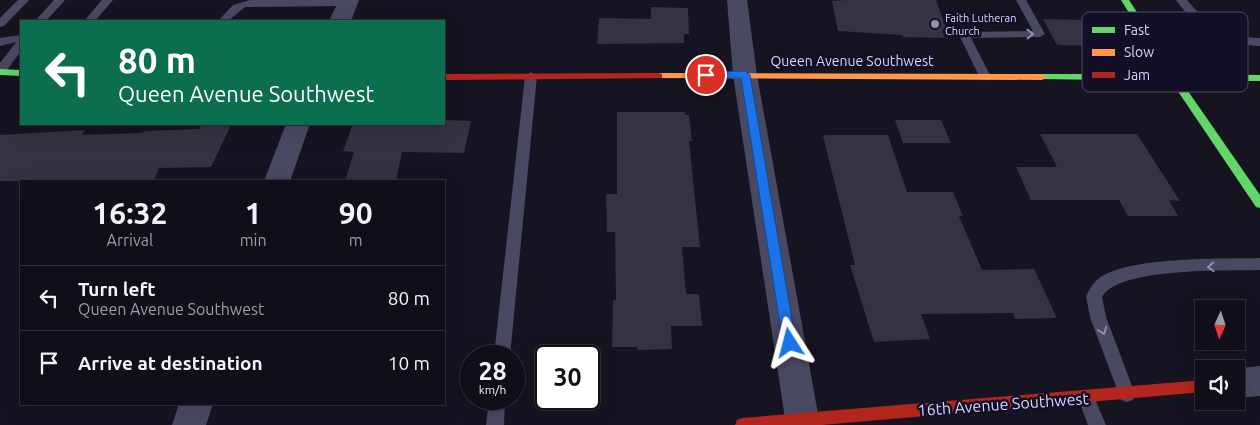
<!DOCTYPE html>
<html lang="en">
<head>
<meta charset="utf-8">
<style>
  body { margin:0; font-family:Ubuntu,sans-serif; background:#191822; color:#f1f3f6; height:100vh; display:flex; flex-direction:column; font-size:19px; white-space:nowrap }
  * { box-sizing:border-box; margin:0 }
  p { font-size:16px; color:#9c9ca2 }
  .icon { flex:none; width:28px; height:28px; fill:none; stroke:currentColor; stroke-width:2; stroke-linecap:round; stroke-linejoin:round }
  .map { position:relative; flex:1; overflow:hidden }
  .drawer { position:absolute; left:20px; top:180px; width:425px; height:225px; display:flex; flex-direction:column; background:#100f19; border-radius:0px; box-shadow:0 5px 20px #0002,0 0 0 1px #302f38 }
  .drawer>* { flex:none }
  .top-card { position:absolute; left:20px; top:20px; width:425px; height:105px; border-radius:0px; box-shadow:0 5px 20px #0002,0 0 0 1px #302f38; background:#0b6e4f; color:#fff; overflow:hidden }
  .needle { width:32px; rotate:183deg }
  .tools { position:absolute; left:1195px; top:300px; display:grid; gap:10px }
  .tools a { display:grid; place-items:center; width:50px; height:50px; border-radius:0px; background:#100f19; box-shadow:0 5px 20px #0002,0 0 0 1px #302f38; font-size:25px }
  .speed { position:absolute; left:460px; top:345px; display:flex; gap:10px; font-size:25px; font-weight:700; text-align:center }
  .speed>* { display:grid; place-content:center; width:65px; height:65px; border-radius:50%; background:#100f19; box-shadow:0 5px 20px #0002,0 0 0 1px #302f38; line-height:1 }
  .speed small { font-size:12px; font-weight:400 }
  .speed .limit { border:2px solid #111; border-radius:8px; background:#fff; color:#111 }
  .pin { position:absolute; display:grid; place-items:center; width:42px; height:42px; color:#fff; margin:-21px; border:2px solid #fff; border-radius:50%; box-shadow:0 1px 5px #0007 }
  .me { position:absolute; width:55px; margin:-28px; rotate:351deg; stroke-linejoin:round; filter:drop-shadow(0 0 4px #0008) }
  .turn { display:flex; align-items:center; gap:18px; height:105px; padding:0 15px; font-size:22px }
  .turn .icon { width:65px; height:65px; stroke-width:2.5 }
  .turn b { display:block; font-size:35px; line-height:42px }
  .eta { display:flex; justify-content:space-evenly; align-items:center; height:85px; text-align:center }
  .eta b { font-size:30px; font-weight:700; line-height:35px }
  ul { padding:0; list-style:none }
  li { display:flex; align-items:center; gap:15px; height:65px; padding:0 15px; border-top:1px solid #302f38 }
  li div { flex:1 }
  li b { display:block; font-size:19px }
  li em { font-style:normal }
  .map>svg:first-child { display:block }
  .building { fill:#343243 }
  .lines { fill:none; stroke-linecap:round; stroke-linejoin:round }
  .lane { fill:#4a4962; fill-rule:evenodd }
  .street { fill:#4a4962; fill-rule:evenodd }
  .fast { fill:#63d668; fill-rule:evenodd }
  .slow { fill:#ff974d; fill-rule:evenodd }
  .jam { fill:#b3261e; fill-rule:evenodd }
  .oneway { stroke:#928eb0 }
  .route { fill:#1a73e8; stroke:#114b97 }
  .poi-dot { fill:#9591b1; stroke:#130f26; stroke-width:2 }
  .labels { text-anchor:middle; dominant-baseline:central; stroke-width:5; stroke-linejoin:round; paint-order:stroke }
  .far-poi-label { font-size:11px; fill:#d9d4ff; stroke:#130f26; text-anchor:start }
  .street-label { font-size:14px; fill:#d9d4ff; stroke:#130f26 }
  .near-street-label { font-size:16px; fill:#d9d4ff; stroke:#130f26 }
  .key { fill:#130f26; stroke:#4e4a67; stroke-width:1 }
  .key-label { font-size:14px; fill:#d9d4ff }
</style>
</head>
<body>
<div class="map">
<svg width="1260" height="425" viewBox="0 0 1260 425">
  <rect width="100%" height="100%" fill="#161421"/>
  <path class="building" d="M846,0H936L947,30H942L945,38L903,37L902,35L838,31L832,1Z
    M651,7L688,8L689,34H684V43L597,44L599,18L651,19Z
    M1043,19L1089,20L1105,46L1057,45Z
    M617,112H685V115H689L692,141H689L700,247H682L686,294H699L702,326H671L672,349L638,350L637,347H612L613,300H616L615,232H607L606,194H617Z
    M444,120L471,121L464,153L402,152L396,181H345L354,152L343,151L353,124H444Z
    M895,120H941L951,143H903Z
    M231,125L211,167L159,168L154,181H0V135L85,130L82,135L143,133L144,131L199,129L201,126Z
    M1040,134H1137L1180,201L1169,200L1178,216H1128L1119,200H1031L1016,167H1057Z
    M826,135H888L907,192H953L963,216H959L982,270L1034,269L1057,318L1015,319L1013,313L921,314L930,339L874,342L850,265H855L823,136Z"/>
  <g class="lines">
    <path class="lane" d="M18,0H29L4,26L0,27V18Z
      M54,0H65L46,21H35Z
      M102,0H113L95,21H84Z
      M250,0H349L353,3L348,6L245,7L228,21H218L233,5Z
      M1016,0H1026L1045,34L1040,37L971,38L991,77L989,80H981L959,35L964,32L1033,31Z
      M1176,0H1187C1211,28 1222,37 1260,38V46C1219,44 1200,33 1176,0Z
      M21,35V51L4,74L0,75V63L16,42L0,46V38Z
      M531,72L537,76L510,356H494L525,76Z
      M1260,258V270C1227,271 1118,267 1102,297L1106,317L1135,394L1133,400L1127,402L1121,400L1090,317L1086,296C1089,291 1092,284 1097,280C1123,256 1224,259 1260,258Z
      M1086,390L1092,392L1106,425H1088L1078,398L1080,392Z
      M489,399H505L504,425H486Z"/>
    <path class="street" d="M339,0H359L351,21H329Z
      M727,0H747L757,75L820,425H786L733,75Z
      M286,124H310L290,181H264Z
      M1260,366V396L1236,398V369H1233Z
      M179,404H213L206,425H172Z"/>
    <path class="fast" d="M1121,0H1129L1177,74L1260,75V81H1181L1260,195V208L1256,207L1171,81L1039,79L1037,77L1042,74H1167Z
      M0,69L21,70V76L0,75Z"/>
    <path class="slow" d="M659,73L1042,74L1047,77L1042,80L656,78V74Z"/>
    <path class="jam" d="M659,73L662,74V78L444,80V74Z
      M1204,380V392L822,425H735L737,420L742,418Z"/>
  </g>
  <defs><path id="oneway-chevron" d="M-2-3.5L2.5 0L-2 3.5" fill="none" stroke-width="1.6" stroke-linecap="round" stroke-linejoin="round" transform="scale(1.25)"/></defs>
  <g class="oneway">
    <use href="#oneway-chevron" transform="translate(1030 34) rotate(-1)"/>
    <use href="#oneway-chevron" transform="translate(1211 267) rotate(177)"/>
    <use href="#oneway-chevron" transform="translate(1103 331) rotate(69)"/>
  </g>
  <path class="route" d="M745,71L750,75L796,343L794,347L790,349L785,347L783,343L741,78H706L701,75L706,72Z"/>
  <circle class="poi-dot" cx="935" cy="24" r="5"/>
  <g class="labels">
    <g class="far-poi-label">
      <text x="945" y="18">Faith Lutheran<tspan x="945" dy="13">Church</tspan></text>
    </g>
    <g class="street-label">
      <text x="852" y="61">Queen Avenue Southwest</text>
    </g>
    <g class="near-street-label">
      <text transform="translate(1003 404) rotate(-4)">16th Avenue Southwest</text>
    </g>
  </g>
  <rect x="1082" y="12" width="166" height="80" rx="8" class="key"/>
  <rect x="1092" y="27" width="23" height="6" fill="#63d668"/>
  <rect x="1092" y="49" width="23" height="7" fill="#ff974d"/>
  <rect x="1092" y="72" width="23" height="6" fill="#b3261e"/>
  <g class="key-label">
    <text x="1124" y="35">Fast</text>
    <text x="1124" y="57">Slow</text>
    <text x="1124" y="80">Jam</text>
  </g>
</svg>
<div class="tools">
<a><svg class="needle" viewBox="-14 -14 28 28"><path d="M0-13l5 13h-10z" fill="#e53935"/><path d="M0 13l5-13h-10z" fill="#9c9ca2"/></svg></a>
<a><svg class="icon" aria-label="sound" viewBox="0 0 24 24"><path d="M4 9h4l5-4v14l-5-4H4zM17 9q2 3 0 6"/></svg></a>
</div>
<div class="speed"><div>28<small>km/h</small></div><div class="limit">30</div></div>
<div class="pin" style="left:706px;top:75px;background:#d93025"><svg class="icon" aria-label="arrive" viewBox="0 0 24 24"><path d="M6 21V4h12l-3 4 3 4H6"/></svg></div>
<svg class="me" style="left:790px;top:343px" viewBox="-20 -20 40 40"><path d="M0-17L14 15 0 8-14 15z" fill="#1a73e8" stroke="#fff" stroke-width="4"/></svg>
<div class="top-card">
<div class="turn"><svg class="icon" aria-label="left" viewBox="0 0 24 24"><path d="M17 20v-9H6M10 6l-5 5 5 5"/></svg><div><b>80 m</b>Queen Avenue Southwest</div></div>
</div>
<section class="drawer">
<div class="eta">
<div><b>16:32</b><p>Arrival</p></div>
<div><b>1</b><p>min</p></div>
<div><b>90</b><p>m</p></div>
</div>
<ul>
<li><svg class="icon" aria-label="left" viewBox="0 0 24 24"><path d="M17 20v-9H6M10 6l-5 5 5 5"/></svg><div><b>Turn left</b><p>Queen Avenue Southwest</p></div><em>80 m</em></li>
<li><svg class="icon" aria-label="arrive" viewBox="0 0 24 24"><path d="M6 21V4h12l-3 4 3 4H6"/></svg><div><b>Arrive at destination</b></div><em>10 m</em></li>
</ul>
</section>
</div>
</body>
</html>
